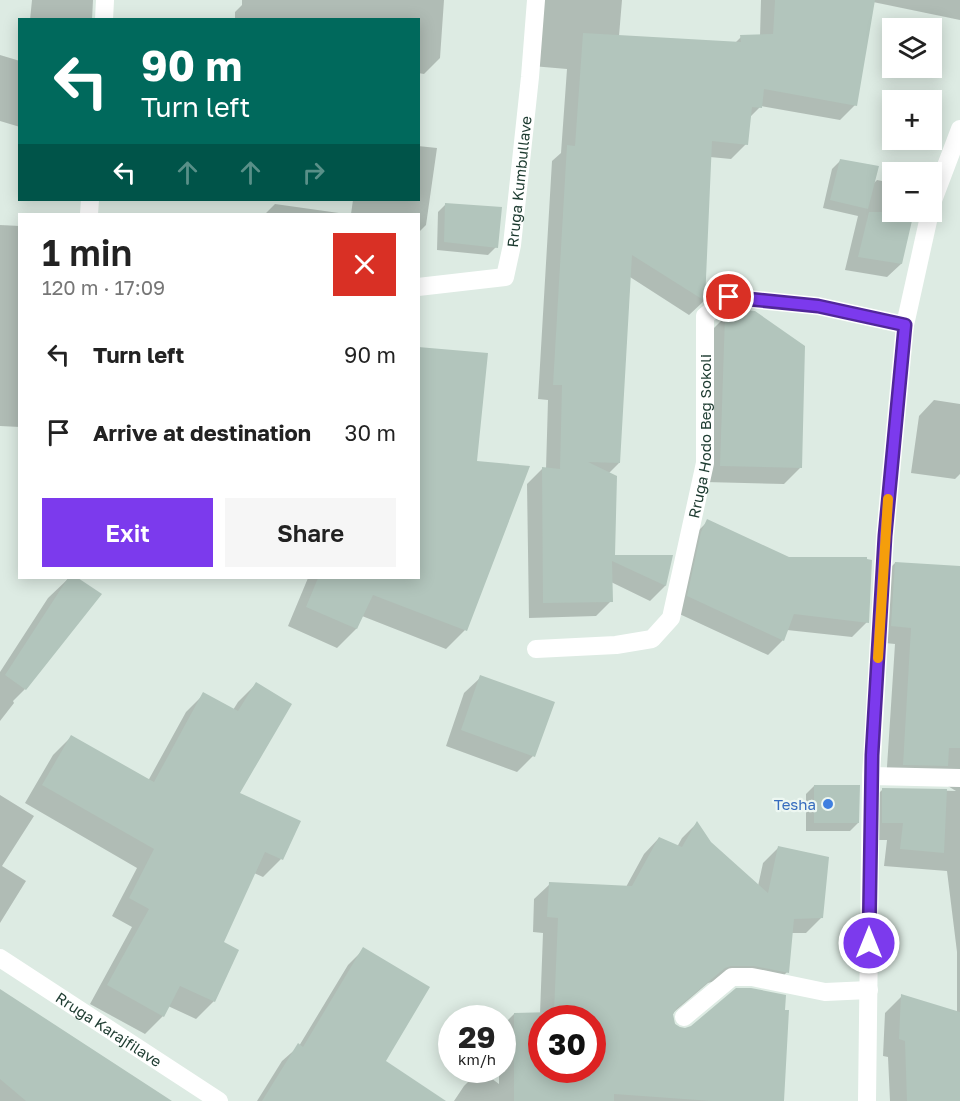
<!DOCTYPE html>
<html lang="en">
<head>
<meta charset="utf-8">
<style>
  body { margin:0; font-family:"Golos Text",sans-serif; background:#f6f6f6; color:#222; height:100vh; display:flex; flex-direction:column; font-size:22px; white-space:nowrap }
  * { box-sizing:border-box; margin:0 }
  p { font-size:20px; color:#767676 }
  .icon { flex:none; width:33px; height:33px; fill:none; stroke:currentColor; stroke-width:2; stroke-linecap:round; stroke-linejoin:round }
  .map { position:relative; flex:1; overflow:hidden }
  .drawer { position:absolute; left:18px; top:213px; width:402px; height:366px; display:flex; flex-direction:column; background:#fff; border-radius:0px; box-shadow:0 3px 15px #0003 }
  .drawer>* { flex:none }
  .top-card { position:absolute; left:18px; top:18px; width:402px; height:183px; border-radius:0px; box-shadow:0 3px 15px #0003; background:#00695c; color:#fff; overflow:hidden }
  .fabs { position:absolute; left:882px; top:18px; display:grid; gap:12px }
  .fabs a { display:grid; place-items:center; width:60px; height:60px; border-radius:0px; background:#fff; box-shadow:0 3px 15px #0003; font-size:30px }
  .speed { position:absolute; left:438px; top:1005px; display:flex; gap:12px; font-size:30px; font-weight:700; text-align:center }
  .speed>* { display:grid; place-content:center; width:78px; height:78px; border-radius:50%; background:#fff; box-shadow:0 3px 15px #0003; line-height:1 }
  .speed small { font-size:15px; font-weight:400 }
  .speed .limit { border:9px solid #d22; background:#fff; color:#111 }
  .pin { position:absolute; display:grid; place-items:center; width:51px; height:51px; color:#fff; margin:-26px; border:3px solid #fff; border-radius:50%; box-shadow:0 2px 6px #0007 }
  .me { position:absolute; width:66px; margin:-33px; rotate:0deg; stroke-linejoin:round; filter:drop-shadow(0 0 4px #0008) }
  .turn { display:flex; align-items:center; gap:21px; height:126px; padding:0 24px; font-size:27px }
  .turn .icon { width:78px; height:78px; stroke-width:2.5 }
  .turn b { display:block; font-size:42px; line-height:51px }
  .lanes { display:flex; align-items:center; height:57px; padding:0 24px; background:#0003; justify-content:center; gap:30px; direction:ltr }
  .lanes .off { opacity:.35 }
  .round { display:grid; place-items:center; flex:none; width:63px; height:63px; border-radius:0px; background:#f6f6f6 }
  .overview { display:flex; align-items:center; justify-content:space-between; height:102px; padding:0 24px }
  h1 { font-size:36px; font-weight:600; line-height:45px }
  .action { display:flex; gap:12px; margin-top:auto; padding:12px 24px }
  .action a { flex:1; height:69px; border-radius:0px; background:#7c3aed; color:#fff; font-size:24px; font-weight:600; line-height:69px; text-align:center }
  .action a+a { background:#f6f6f6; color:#222 }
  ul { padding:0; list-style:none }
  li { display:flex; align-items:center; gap:18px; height:78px; padding:0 24px }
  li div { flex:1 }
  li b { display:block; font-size:22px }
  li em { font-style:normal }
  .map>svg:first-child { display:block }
  .shadow { fill:#0003; fill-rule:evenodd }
  .building { fill:#b2c5bc; fill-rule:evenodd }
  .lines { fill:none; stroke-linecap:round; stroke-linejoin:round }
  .lane { stroke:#fff; stroke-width:18 }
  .street { stroke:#fff; stroke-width:18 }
  .route-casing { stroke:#51269a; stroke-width:15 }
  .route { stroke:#7c3aed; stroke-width:10 }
  .slow { stroke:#f59e0b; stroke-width:10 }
  .shop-dot { fill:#3f7fe0; stroke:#edf7f1; stroke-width:2 }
  .labels { text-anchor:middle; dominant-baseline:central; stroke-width:4.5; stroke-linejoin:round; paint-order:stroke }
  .street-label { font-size:15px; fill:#1d3b30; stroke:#edf7f1 }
  .shop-label { font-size:15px; fill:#366cbe; stroke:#edf7f1; text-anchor:end }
</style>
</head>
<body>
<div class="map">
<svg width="960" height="1101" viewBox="0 0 960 1101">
  <rect width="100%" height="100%" fill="#ddebe3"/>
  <path class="shadow" d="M32,0H93L92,20H30Z
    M242,0H444L440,58L424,74L418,73V20H235V12L242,5Z
    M538,0H622L619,36L734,44L741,37L760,36L761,0H960V20L873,2L855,105L840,120L761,106L749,118L746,144L731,159L710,157L704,301L689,315L630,277L619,463L608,474L613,557H671L665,586L650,601L611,582V601L596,616L529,618L527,484L542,469H546L548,400L538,399L552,161L561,153L567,69L532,66Z
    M0,55L20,61V127L0,121Z
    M418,146L437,148L426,225L418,233V214H351L353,200H418Z
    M840,161L873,184L877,180L892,183V212H913L901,264L887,277L845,270L858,216L823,208L832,169Z
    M275,204L346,214H265Z
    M446,204L496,247L488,255L437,250L438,212Z
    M0,225L20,226V427L0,426Z
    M726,316L800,468L784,484L705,482L709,333Z
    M934,400L960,404V474L955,479L911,473L919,416Z
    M475,462L465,630L446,649L362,616L356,629L337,648L288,626L308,578H418Z
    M708,521L867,622L852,637L787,630L783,640L768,655L673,611L693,536Z
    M895,563L960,568V1101H890L888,1057L883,1056L885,1013L902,996L957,1013V952L947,871L884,866L887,840H865L866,806L883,789L956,791L943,783L886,782L895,644L875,642L878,580Z
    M69,578H75L100,594L25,689L13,701L14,703L0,721V672L48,598Z
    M481,677L533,756L517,772L446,746L464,693Z
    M256,684L238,793L281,859L263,877L254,873L222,943L214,1001L196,1019L168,1006L163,1016L145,1034L90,1004L132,927L112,916L137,868L25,803L53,755L71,737L148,781L186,712L204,694L233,710L238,702Z
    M814,786L858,823L850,831H806V794Z
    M0,795L34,816L2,866L26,881L0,923Z
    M697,823L710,843L758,886L763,863L778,848L822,917L806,933H791L787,972L772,988L715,981L708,983L674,1012L671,1019L679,1029L782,1101H454L464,1086L480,1070L499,1084V1070H502V1026L514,1014H540L543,933L533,932L534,899L550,884L626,887L644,854L659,838L677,847L682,838ZM542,1018H592V1070H542Z
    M364,949L384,1061L387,1101H257L282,1061L299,1046L348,965Z
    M0,991L169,1101H0Z"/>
  <path class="building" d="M775,0H875L857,106L764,89L762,108L752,107L748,145L712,141L705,301L632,255L620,463L588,462L617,476L615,555H673L666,586L612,561L613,602L543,603L542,467L560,469L562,385H553L567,145L575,146L583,33L741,42L740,35L773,34Z
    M840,159L879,166L868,209L830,200Z
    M445,203L502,207L498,248L444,242Z
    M869,212H914L902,264L858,257Z
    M732,309L755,311L805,346L802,468L720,466L725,315Z
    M418,347L488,353L477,461L530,466L467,631L373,595L357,629L306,607L318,578H418Z
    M707,519L789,557H867V559L872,560L869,623L794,614L784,641L687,596L701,532Z
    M895,562L960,566V748H949L948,766L903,765L911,628L891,626Z
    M68,578H78L102,594L26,690L5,675Z
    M480,675L555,702L535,757L461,730Z
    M256,682L292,704L240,793L301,821L283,860L265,852L224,942L239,950L215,1002L180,986L164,1017L107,985L149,909L129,898L154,849L42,785L71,735L154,782L203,692L238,711Z
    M814,785H860L859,823H814Z
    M882,788L947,789L944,853L900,849L903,823H882Z
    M697,821L711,842L768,893L778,846L829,857L823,918L794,919L789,973L754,966H731L725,968L677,1008L673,1014L675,1024L680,1027L685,1028L691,1026L736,988H751L786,995L785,1010H789L784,1101H712L614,1094V1101H514V1013L554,1012L558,918L547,917L549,882L632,886L659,837L682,847ZM542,1018H592V1070H542Z
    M363,947L430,987L386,1061L446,1101H262L298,1043L303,1047Z
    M0,989L172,1101H26L0,1079Z
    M901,994L960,1012V1101H907L905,1041L899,1039Z"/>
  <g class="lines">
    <path class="lane" d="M684,1017L732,977H752L825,992L869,990"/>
    <g class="street">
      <path d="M104,20L105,0"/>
      <path d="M932,203L960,129"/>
      <path d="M89,214L90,200"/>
      <path id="s1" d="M418,287L505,277L512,245L530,77L536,0"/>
      <path id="s2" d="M536,649L616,645L652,639L671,618L705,463V316L729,297L818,306L905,325"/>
      <path d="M871,776L960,778"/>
      <path id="s3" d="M0,958L219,1101"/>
      <path d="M867,1101L871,776L885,536L905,325L930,212"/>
    </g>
  </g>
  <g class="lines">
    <g class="route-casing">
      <path id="route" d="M729,297L818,306L905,325L885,536L872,755L869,943"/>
    </g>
    <use href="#route" class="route"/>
    <path class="slow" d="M878,658L888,499"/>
  </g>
  <circle class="shop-dot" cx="828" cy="804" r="6"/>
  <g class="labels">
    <g class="street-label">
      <text stroke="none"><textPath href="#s1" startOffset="184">Rruga Kumbullave</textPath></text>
      <text stroke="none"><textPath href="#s2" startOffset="330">Rruga Hodo Beg Sokoli</textPath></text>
      <text stroke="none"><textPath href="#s3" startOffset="130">Rruga Karajfilave</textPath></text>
    </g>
    <g class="shop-label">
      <text x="816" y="804">Tesha</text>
    </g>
  </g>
</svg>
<div class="fabs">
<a><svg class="icon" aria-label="layers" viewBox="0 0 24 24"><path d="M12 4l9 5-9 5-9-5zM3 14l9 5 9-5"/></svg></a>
<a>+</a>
<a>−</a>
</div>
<div class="speed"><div>29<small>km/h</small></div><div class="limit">30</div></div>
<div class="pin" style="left:729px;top:297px;background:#d93025"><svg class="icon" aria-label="arrive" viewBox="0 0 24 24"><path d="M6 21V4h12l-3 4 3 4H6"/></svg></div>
<svg class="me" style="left:869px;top:943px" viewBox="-20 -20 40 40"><circle r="17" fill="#7c3aed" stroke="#fff" stroke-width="3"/><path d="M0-11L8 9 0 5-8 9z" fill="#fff"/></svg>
<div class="top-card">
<div class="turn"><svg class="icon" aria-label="left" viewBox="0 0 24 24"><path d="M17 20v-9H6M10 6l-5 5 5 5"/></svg><div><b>90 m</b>Turn left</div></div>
<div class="lanes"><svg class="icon" aria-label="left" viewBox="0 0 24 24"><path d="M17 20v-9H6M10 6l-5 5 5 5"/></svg><svg class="icon off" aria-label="ahead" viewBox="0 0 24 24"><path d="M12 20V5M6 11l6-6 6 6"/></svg><svg class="icon off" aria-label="ahead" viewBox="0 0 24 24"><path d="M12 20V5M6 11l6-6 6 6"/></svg><svg class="icon off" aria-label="right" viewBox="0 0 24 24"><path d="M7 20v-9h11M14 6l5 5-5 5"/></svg></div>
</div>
<section class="drawer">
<div class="overview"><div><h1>1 min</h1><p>120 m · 17:09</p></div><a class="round" style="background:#d93025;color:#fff"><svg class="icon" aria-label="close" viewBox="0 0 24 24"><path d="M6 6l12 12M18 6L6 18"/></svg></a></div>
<ul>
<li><svg class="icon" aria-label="left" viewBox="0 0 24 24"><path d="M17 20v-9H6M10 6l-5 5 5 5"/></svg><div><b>Turn left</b></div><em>90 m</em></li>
<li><svg class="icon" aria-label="arrive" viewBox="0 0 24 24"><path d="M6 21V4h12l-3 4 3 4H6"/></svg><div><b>Arrive at destination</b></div><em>30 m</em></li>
</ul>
<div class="action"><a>Exit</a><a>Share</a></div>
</section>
</div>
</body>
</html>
